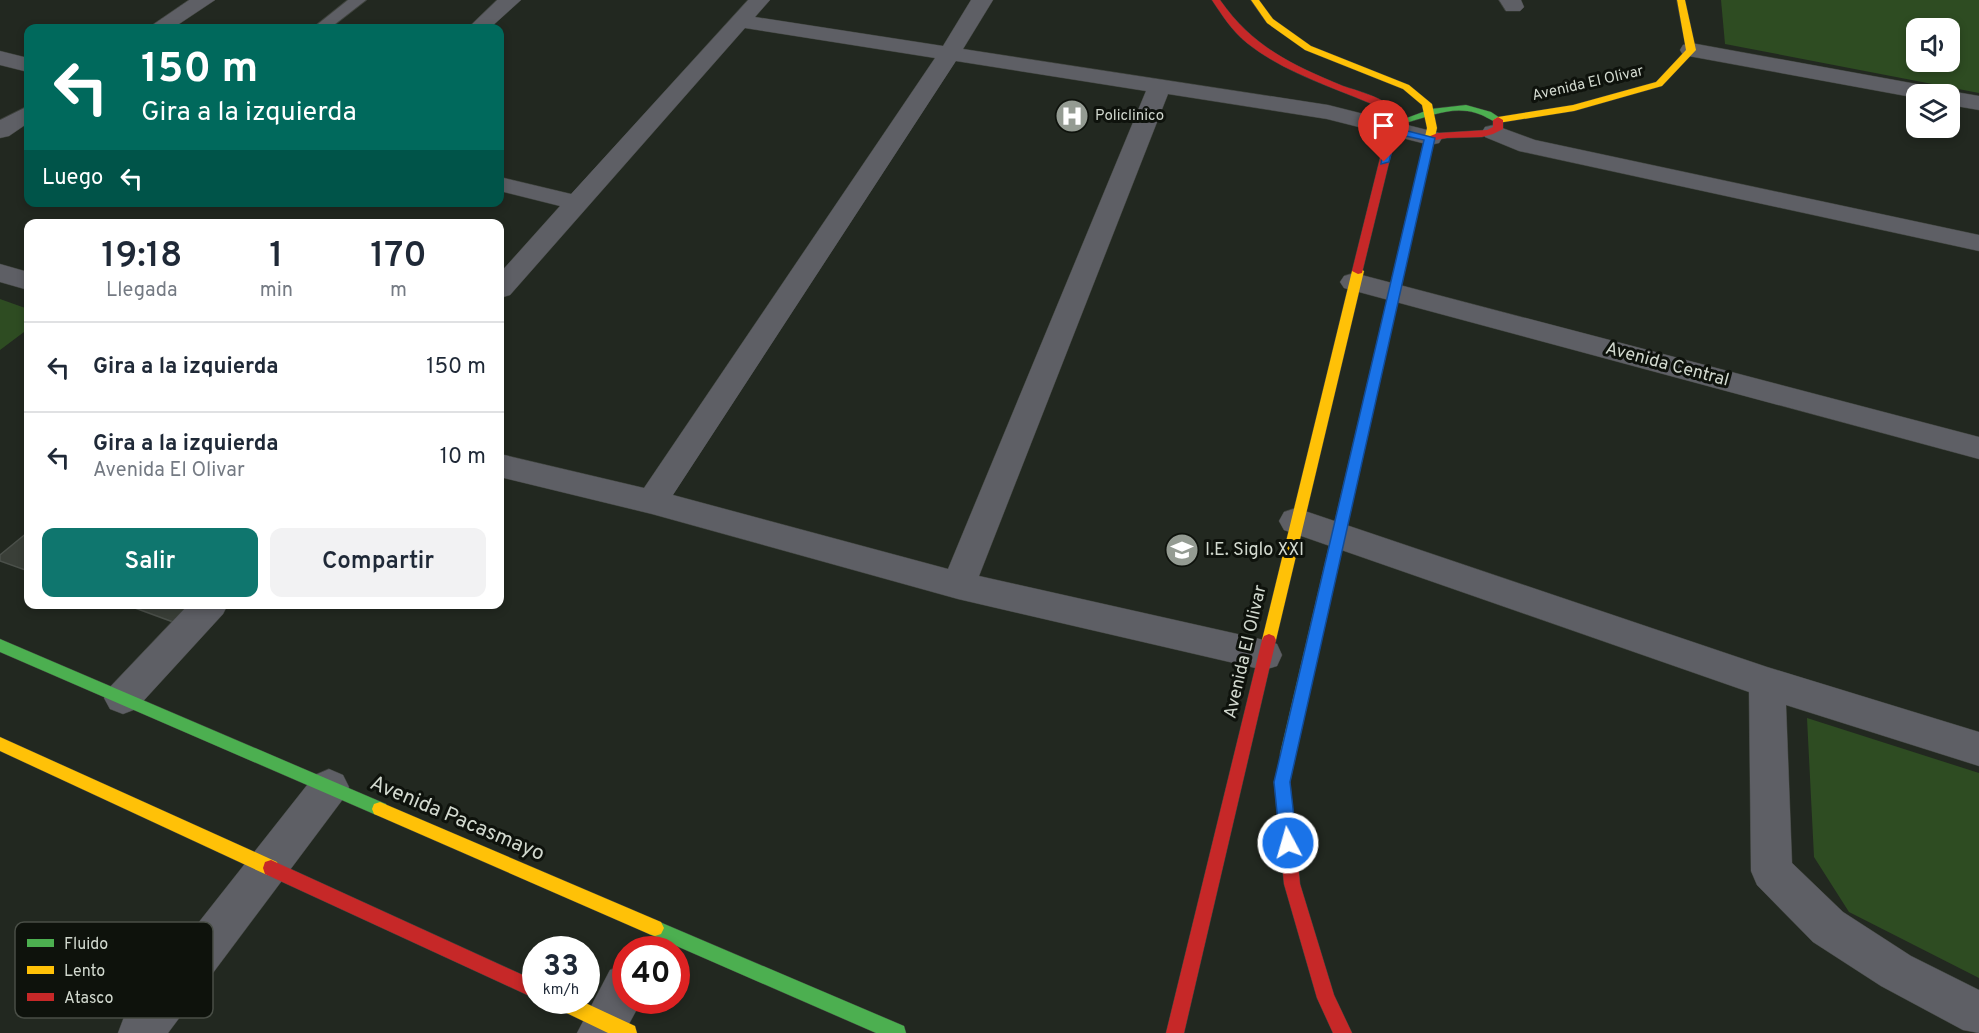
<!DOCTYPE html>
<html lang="es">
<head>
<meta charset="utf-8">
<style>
  body { margin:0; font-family:Overpass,sans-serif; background:#f2f2f3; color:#1f2937; height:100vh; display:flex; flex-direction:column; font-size:22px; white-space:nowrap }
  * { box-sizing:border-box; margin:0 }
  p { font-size:20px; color:#747a83 }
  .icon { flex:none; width:33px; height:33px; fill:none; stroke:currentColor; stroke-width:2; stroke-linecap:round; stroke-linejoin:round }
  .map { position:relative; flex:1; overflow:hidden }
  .side { position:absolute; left:24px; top:219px; width:480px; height:390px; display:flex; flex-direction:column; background:#fff; border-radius:12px; box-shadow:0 3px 9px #0003 }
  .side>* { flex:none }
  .hud { position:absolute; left:24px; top:24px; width:480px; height:183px; border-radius:12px; box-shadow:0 3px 9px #0003; background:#00695c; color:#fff; overflow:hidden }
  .buttons { position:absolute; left:1906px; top:18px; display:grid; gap:12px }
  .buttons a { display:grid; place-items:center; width:54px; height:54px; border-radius:12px; background:#fff; box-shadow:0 3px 9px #0003; font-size:30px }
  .speed { position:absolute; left:522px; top:936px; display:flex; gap:12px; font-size:30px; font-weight:700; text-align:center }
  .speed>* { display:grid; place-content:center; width:78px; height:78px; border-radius:50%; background:#fff; box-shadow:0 3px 9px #0003; line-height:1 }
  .speed small { font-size:15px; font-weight:400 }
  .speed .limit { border:9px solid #d22; background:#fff; color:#111 }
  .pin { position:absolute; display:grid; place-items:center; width:51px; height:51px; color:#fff; margin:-62px -26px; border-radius:50% 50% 50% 0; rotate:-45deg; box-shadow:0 0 6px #0007 }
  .pin .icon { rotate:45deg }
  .me { position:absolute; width:66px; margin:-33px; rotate:354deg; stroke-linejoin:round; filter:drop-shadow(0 0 4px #0008) }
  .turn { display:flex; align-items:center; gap:21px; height:126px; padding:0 18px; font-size:27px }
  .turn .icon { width:78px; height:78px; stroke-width:2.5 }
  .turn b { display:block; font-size:42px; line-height:51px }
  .then { display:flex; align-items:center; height:57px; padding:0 18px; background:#0003; gap:12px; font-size:22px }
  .eta { display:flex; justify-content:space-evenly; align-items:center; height:102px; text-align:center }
  .eta b { font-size:36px; font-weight:600; line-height:42px }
  .button { display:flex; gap:12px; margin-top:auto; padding:12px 18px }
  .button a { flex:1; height:69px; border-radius:12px; background:#0f766e; color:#fff; font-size:24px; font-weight:600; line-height:69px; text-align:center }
  .button a+a { background:#f2f2f3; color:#1f2937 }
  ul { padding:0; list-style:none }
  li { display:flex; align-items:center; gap:18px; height:90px; padding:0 18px; border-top:2px solid #e0e1e3 }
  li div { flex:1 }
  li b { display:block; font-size:22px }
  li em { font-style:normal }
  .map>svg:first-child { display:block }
  .green { fill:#2e4c22; fill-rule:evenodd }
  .building { fill:#3a3f38; stroke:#4b504a; stroke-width:1.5 }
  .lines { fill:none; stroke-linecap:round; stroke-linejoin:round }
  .lane-casing { stroke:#3f433d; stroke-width:2 }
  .street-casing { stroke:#3f433d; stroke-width:1 }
  .fast-casing { stroke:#3f433d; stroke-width:1 }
  .slow-casing { stroke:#3f433d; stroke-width:1 }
  .jam-casing { stroke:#3f433d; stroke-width:1 }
  .lane { fill:#5e5f65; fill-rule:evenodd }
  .street { fill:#5e5f65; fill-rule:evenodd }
  .fast { fill:#4caf50; fill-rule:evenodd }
  .slow { fill:#ffc107; fill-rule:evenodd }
  .jam { fill:#c62828; fill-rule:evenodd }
  .route { fill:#1a73e8; stroke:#114b97; stroke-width:1.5 }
  .labels { text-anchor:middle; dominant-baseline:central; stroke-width:6; stroke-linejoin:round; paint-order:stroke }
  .far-street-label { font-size:15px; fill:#d2d9cf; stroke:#0e120c }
  .far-poi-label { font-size:15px; fill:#d2d9cf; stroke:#0e120c; text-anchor:start }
  .street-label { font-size:18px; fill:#d2d9cf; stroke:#0e120c }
  .poi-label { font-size:18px; fill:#d2d9cf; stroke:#0e120c; text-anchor:start }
  .near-street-label { font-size:21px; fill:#d2d9cf; stroke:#0e120c }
  .key { fill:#0e120c; stroke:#494e46; stroke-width:1.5 }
  .key-label { font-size:16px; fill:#d2d9cf }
</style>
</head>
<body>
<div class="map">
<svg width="1979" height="1033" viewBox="0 0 1979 1033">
  <rect width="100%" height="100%" fill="#222820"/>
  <path class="green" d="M1721,0H1979V93L1725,44ZM1917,28H1950V62H1917Z
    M0,299L28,309V329L0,350Z
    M1807,718L1979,773V978L1849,912L1814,857Z"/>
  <path class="building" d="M28,532V571L0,561V555Z
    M124,604H193L176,623Z"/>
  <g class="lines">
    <g class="lane-casing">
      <path id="lane" d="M348,0H366L330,28H313Z"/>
    </g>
    <g class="street-casing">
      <path id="street" d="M189,0H215L173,28H148Z
        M497,0H521L490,28H468Z
        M748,0H770L755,17L943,46L971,0H993L963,49L1328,105L1439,133L1442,138L1439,143L1430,145L1327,119L1168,94L979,576L1264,640L1277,644L1282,655L1277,666L1264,670L958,599L652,514L500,477V454L644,488L935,58L745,28L510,295L500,298V273L560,206L500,191V177L571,194ZM956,61L1146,91L948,569L673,495Z
        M1499,0H1521L1524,7L1520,11H1506Z
        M1691,43L1933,87L1944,93L1950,91L1979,96V110L1950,105V94H1917V98L1683,55L1680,50L1683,45Z
        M0,51L28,58V72L0,65Z
        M28,106V123L9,136L0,138V120Z
        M1494,125L1535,140L1979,235V251L1519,151L1485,137L1482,132L1485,127Z
        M0,264L28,272V290L0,282Z
        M1354,273L1979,437V459L1344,288L1340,282L1344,276Z
        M1296,508L1767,667L1979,732V766L1786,705L1792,863L1843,912L1911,956L1979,990V1033L1963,1030L1881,986L1813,942L1757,885L1751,871L1749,692L1284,530L1279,521L1284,512Z
        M189,604H228L223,614L136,709L123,714L110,709L104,698L110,687Z
        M329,769L343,775L349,787L343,799L168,1033H118L124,1017L315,775Z
        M626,964V1000H642L624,1033H577L610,970Z"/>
    </g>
    <g class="fast-casing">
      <path id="fast" d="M1466,105L1491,112L1503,120L1498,123C1490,120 1484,115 1476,113C1452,106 1431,116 1409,122L1404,119L1431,109Z
        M1378,359L1384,363L1296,754L1294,759L1288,761L1282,759L1280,754L1372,363Z
        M0,639L386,804L388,809L386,814L380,816L374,814L0,652Z
        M655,920L904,1026L906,1033H876L649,934L646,928L649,922Z"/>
    </g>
    <g class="slow-casing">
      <path id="slow" d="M1251,0H1259L1273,19L1311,46L1409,85L1432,104L1437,128L1382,366L1378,367L1372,363L1427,128L1422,105L1403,89L1305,50L1267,23Z
        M1677,0H1685L1696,50L1662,86L1574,111L1498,123L1493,120L1498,117L1573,105L1656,82L1686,50Z
        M1358,268L1364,271L1276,640L1274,644L1269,646L1264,644L1262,640L1352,271Z
        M0,737L277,862L279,868L277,874L271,876L265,874L0,751Z
        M380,802L661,922L664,928L661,934L655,936L649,934L374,814L372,809L374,804Z
        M549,1000H579L635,1026L637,1033H608L552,1006Z"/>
    </g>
    <g class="jam-casing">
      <path id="jam" d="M1212,0H1220C1253,47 1292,65 1343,86C1358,91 1378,96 1390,106L1397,130L1362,273L1358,274L1352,271L1387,130L1381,108C1336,88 1286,74 1247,43C1232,31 1222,15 1212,0Z
        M1498,117L1503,120V129L1493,134L1482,137L1447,138L1430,141L1425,138L1438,133L1487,130L1493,127V120Z
        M1269,634L1274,636L1276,640L1184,1033H1166L1262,640L1264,636Z
        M1288,747L1294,749L1296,754L1290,782L1300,884L1334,995L1352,1033H1333L1317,998L1284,884L1274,782L1282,749Z
        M271,860L536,981V999L265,874L263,868L265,862Z"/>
    </g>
    <use href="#lane" class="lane"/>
    <use href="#street" class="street"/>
    <use href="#fast" class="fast"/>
    <use href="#slow" class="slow"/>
    <use href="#jam" class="jam"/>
  </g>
  <path class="route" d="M1392,127L1435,138L1290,782L1297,843L1294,849L1288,851L1282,849L1280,843L1274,782L1424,140L1396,134L1389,162L1381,164L1387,130Z"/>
  <defs>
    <g id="hospital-disc" transform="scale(1.725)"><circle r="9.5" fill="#949b92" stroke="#0e120c"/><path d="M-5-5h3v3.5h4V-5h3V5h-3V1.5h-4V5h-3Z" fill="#fff"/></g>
    <g id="school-disc" transform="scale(1.725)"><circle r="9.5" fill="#949b92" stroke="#0e120c"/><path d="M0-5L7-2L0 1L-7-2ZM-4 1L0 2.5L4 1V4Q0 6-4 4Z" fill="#fff"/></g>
  </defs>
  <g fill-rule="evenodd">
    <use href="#hospital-disc" x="1072" y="116"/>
    <use href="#school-disc" x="1182" y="550"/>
  </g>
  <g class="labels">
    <g class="far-street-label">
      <text transform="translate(1588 84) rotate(-13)">Avenida El Olivar</text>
    </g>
    <g class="far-poi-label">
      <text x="1095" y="116">Policlinico</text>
    </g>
    <g class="street-label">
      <text transform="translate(1667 365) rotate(15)">Avenida Central</text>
      <text transform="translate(1246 652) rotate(-77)">Avenida El Olivar</text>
    </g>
    <g class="poi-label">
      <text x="1205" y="550">I.E. Siglo XXI</text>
    </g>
    <g class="near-street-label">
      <text transform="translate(457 819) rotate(23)">Avenida Pacasmayo</text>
    </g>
  </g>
  <rect x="15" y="922" width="198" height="96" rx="9" class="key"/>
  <rect x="27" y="939" width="27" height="8" fill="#4caf50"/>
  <rect x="27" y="966" width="27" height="8" fill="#ffc107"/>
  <rect x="27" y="993" width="27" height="8" fill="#c62828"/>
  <g class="key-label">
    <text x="64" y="949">Fluido</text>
    <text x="64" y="976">Lento</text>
    <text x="64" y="1003">Atasco</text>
  </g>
</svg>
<div class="buttons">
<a><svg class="icon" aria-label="sound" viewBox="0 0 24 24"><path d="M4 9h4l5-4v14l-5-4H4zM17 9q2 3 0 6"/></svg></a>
<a><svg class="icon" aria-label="layers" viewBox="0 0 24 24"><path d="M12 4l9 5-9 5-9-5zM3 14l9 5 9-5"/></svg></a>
</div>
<div class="speed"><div>33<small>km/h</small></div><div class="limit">40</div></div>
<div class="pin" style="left:1384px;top:162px;background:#d93025"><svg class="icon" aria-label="arrive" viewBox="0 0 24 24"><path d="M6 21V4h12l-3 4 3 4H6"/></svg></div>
<svg class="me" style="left:1288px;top:843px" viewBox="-20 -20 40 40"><circle r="17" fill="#1a73e8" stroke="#fff" stroke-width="3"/><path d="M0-11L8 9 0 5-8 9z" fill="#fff"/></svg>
<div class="hud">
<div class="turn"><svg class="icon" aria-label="left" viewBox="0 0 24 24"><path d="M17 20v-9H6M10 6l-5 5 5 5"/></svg><div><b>150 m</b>Gira a la izquierda</div></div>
<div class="then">Luego<svg class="icon" aria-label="left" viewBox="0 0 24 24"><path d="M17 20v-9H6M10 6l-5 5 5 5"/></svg></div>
</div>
<section class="side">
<div class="eta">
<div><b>19:18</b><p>Llegada</p></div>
<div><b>1</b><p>min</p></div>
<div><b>170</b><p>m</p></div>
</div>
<ul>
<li><svg class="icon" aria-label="left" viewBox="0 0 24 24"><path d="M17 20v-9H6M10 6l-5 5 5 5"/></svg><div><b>Gira a la izquierda</b></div><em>150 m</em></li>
<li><svg class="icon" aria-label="left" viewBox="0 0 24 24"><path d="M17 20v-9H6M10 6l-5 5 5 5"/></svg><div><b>Gira a la izquierda</b><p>Avenida El Olivar</p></div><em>10 m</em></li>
</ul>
<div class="button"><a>Salir</a><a>Compartir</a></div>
</section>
</div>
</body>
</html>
